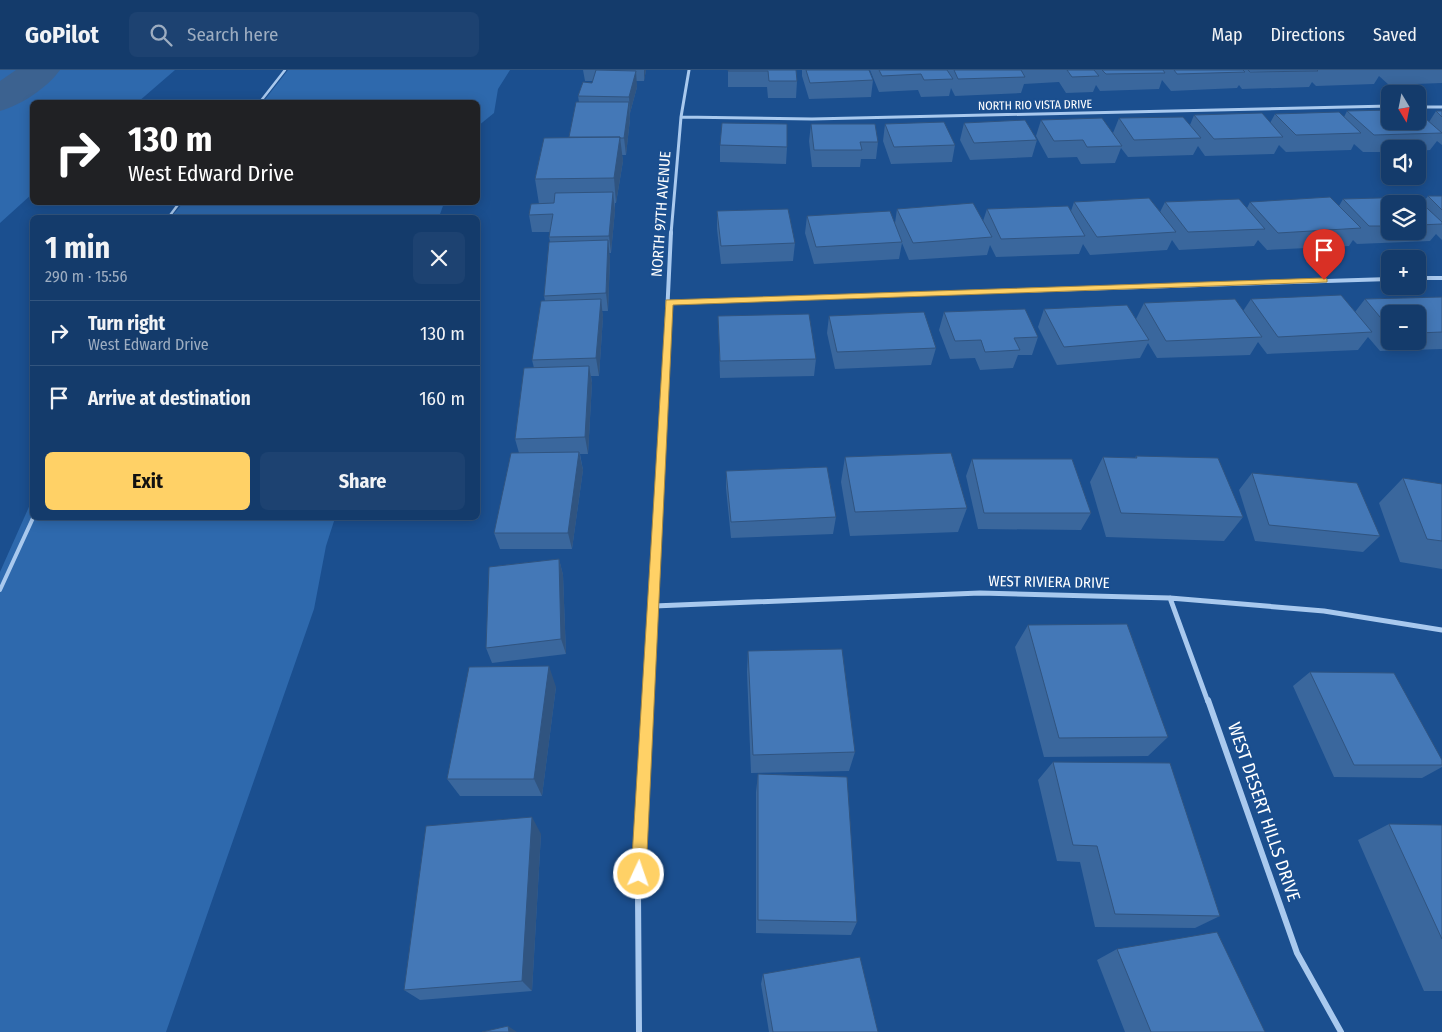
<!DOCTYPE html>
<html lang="en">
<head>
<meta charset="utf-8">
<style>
  body { margin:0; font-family:"Fira Sans Condensed",sans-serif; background:#1d4271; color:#f1f3f6; height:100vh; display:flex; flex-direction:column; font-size:19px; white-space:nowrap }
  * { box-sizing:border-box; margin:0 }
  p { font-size:16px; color:#9dadc1 }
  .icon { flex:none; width:28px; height:28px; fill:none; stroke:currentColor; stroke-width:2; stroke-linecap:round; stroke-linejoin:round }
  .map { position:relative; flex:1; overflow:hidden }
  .details { position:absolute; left:30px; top:145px; width:450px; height:305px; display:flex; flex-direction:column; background:#143b6b; border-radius:8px; box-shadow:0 2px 12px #0003,0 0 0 1px #33557e }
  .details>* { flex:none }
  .top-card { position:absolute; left:30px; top:30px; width:450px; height:105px; border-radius:8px; box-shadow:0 2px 12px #0003,0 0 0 1px #33557e; background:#202124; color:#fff; overflow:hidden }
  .needle { width:32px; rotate:170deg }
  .buttons { position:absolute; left:1381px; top:15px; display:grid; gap:10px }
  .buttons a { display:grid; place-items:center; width:45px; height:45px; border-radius:8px; background:#143b6b; box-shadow:0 2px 12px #0003,0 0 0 1px #33557e; font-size:25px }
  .pin { position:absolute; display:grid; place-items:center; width:42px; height:42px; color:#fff; margin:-51px -21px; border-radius:50% 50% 50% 0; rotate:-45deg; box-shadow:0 0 5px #0007 }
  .pin .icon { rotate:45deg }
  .me { position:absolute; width:55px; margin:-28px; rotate:3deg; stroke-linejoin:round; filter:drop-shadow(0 0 4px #0008) }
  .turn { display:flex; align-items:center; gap:18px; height:105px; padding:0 15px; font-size:22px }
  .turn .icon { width:65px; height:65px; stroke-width:2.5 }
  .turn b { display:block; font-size:35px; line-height:42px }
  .round { display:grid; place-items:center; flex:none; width:52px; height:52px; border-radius:8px; background:#1d4271 }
  .overview { display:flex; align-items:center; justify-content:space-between; height:85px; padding:0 15px }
  h1 { font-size:30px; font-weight:700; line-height:38px }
  .cta { display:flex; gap:10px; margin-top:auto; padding:10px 15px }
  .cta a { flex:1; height:58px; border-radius:8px; background:#ffd166; color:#111; font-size:20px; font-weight:700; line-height:58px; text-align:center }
  .cta a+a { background:#1d4271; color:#f1f3f6 }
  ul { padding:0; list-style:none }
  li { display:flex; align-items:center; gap:15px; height:65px; padding:0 15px; border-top:1px solid #33557e }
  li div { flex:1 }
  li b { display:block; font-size:19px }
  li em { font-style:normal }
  header { display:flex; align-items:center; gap:30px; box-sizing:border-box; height:70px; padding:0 25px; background:#143b6b; border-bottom:1px solid #33557e }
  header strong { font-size:24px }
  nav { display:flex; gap:28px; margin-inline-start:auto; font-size:18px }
  .search { width:350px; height:45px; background:#1d4271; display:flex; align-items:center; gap:12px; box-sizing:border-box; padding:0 18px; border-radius:8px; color:#9dadc1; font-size:19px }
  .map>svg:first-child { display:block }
  .green { fill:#2e69ad }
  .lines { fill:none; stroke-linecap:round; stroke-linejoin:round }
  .river { fill:#3c6290; fill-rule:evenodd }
  .lane-far1 { stroke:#a9c9ee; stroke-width:2.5 }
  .lane { stroke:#a9c9ee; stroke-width:4 }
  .street-far3 { stroke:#a9c9ee; stroke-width:3 }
  .street-far2 { stroke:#a9c9ee; stroke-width:4 }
  .street-far1 { stroke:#a9c9ee; stroke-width:5 }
  .street { stroke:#a9c9ee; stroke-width:6 }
  .wall { fill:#3a679d; fill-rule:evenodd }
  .shaded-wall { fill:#305480 }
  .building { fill:#4478b7; stroke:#305480 }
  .route { fill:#ffd166; stroke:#a68842 }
  .labels { text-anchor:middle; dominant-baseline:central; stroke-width:4; stroke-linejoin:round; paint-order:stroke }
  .far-street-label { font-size:12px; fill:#fff; stroke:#1b4f8f }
  .street-label { font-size:15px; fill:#fff; stroke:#1b4f8f }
  .near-street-label { font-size:18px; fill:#fff; stroke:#1b4f8f }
</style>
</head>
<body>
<header>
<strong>GoPilot</strong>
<div class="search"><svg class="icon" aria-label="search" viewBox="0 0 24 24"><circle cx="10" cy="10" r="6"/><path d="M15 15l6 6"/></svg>Search here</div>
<nav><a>Map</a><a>Directions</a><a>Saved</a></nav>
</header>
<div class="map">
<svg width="1442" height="962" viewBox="0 0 1442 962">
  <rect width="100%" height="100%" fill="#1b4f8f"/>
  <path class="green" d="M0,0H175L138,32H32V124L0,153Z
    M288,0H510L498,19L494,43L478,56V32H263Z
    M183,133V132L444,133L439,147H171Z
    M32,430V448H335L326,476L314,539L166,962H0V502Z"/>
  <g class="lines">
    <path class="river" d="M16,0H60C47,18 21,35 0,41V11Z"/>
    <path class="lane-far1" d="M260,32L285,0
      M168,148L180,132"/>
    <path class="lane" d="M0,520L33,448"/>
    <path class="street-far3" d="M1418,37H1442
      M681,47L812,49L1390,36
      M671,164L681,47L689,0"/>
    <path class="street-far2" d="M1418,208H1442
      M669,232L1390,209
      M661,370L671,162"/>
    <path class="street-far1" d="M1170,528L1208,632
      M654,536L980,523L1170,528L1324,541L1442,560
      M648,632L661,369"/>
    <path class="street" d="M1208,630L1297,883L1341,962
      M639,962L638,823L648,630"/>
  </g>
  <path class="wall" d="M583,0H646L644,11H636L637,17L630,43V49L626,85H622L623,91L616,133H615V140L611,183H609L610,188L608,241H602L603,247L599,306H591L592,313L588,384H580L583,400L572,479H500L494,463L519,383L515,369L534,298L532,290L545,231L544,226L550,172L549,167L550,162H532L529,145L539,134L535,109L569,67L579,32L578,26L592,13V11H585Z
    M728,0H796L797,11L796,28H768L767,17H728Z
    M802,0H869L873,10L871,27L809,29L802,6Z
    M870,0H1442V13L1389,15L1379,6L1374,14L1316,16L1312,12L1309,17L1242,19L1239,15L1237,18L1171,21L1162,10L1159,19L1100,21L1096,15L1093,22L1066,23L1059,12L1024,14L1021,23L955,26L951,18L949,26L921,27L918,20L879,22Z
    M1347,41L1429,52L1436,41H1442V75L1437,71L1430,80L1418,81V79H1390V82H1363L1354,74L1351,80L1286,82L1279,75L1274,84L1205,86L1198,76L1193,85L1128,87L1121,78L1115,93L1081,94L1077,87L1048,88L1036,66L1041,50L1113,63L1119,48L1190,55L1194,45L1270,53L1275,44L1344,47Z
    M964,53L1037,70L1032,87L970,90L960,70Z
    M811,54L878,72L876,89H861L860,97H812L809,71Z
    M885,54L955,75L952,92L891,94L883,71Z
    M720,75L787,77L786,94L720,92Z
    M1428,126H1442V170L1436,164L1430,171L1357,174L1353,170L1349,176L1267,180L1258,170L1254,176L1179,180L1172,170L1167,180L1090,185L1083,174L1079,184L996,187L990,175L987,185L909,190L902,173L899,189L814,194L805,163L807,146L895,153L897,139L983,151L987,139L1071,141L1074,132L1160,142L1165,132L1247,138L1250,132L1339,136L1343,129L1422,134ZM1390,134H1418V161H1390Z
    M717,141L795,173L793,191L721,194L717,159Z
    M1442,227V279L1380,281L1368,267L1358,280L1267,284L1258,272L1250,285L1157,288L1148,273L1140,288L1057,295L1038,257L1044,239L1136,249L1144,233L1243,241L1251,229L1355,242L1365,229ZM1390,244H1418V271H1390Z
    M944,242L1038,267L1032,285H1018L1013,298L980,300L975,288L950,289L939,260Z
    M718,246L816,289L814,306L720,308Z
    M829,246L936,278L931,295L835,299L827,263Z
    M1136,386L1243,447L1224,471L1106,467L1090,412L1103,387L1135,388Z
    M845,387L967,438L958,462L850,466L841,412Z
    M972,389L1091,443L1081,460L978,459L966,406Z
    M726,401L836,447L833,464L731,468L726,418Z
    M1252,403L1380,466L1363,482L1255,471L1239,420Z
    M1403,408L1442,414V499L1400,492L1379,433Z
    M559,489L563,505L566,584L492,593L486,578Z
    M1028,555L1168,667L1148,686L1044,687L1015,577Z
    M748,581L855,682L849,701L751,703L747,602Z
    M1310,602L1442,690V697L1422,708L1334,707L1293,616Z
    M556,617L542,726H460L447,709Z
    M1053,692L1220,846L1195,858L1095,857L1080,792L1057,791L1038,710Z
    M758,704L857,852L851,865L756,863V722Z
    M1389,754L1442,755V921H1424L1358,770Z
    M541,764L532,921L420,930L404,920Z
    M1117,879L1265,962H1125L1097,890Z
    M763,904L878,962H769L761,914Z"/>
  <path class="shaded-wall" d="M644,0H646L644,11Z
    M636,1L637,17L630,43L629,27Z
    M629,32L630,49L626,85L624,68Z
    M620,67L623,91L616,133L614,108Z
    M613,122L615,140L611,183L609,166Z
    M608,170L610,188L608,241L606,223Z
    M601,229L603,247L599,306L596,288Z
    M589,296L592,313L588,384L585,367Z
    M579,382L583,400L572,479L568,463Z
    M559,489L563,505L566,584L561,569Z
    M549,596L556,617L542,726L534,709Z
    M532,747L541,764L532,921L522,911Z
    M508,956L517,962H509Z"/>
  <path class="building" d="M596,0L636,1L629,27L578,26L583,12L592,13Z
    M728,0H796L797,11H769L768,1H728Z
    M806,0H869L873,10L810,13Z
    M879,0H947L953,9L924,10L921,4L882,6Z
    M954,0H1021L1025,7L958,9Z
    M1067,0H1094L1099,6L1072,7Z
    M1102,0H1163L1165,3L1106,4Z
    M1174,0H1243L1245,2L1177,4Z
    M1248,0H1317L1318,1L1250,2Z
    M576,32H629L624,68H620V67H569Z
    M1390,40V51H1418V42L1442,63L1374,65L1347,41Z
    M1436,41H1442V47Z
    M1339,42L1361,63L1296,65L1275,44Z
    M1262,43L1283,67L1214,69L1194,45Z
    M1183,47L1201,68L1134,70L1119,48Z
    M1102,48L1122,76L1087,77L1083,70L1054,71L1041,50Z
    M1025,50L1037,70L974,73L964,53Z
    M944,52L955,75L894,77L885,54Z
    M722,53L787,54V77L720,75Z
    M811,54H875L878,72H860L862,80H814Z
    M620,67L614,108L535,109L544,68Z
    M613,122L609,166L549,167L553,144L529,145L531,134L554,133L555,123Z
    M1428,126H1442V140Z
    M1330,127L1361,158L1278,163L1250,132Z
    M1415,127L1442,152V154L1418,155V134H1390V156H1369L1343,129Z
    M1149,128L1176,162L1097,167L1074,132Z
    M1239,129L1265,159L1188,162L1165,132Z
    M973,133L992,167L913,173L897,139Z
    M1068,136L1085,166L1001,169L987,139Z
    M788,139L795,173L721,176L717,141Z
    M890,141L902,172L816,177L807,146Z
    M608,170L606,223L544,226L549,172Z
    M1341,225L1372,262L1278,267L1251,229Z
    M1442,227V262L1418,263V244H1390V259L1365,229Z
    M601,229L596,288L532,290L541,231Z
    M1235,229L1262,267L1166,271L1144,233Z
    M1127,235L1149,270L1064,277L1044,239Z
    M1025,239L1038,267L1014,268L1020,280L985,282L981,270L955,271L944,242Z
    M924,242L936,278L837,282L829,246Z
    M809,244L816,289L720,291L718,246Z
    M589,296L585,367L515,369L524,298Z
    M579,382L568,463H494L511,383Z
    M951,383L967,438L855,442L845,387Z
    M1136,386L1218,388L1243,447L1121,443L1103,387L1137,388Z
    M972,389H1072L1091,443H984Z
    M827,397L836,447L731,452L726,401Z
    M1252,403L1357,413L1380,466L1269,455Z
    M1403,408L1442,414V471L1427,469Z
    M559,489L561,569L486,578L489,497Z
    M1127,554L1168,667L1059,668L1028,555Z
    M842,579L855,682L753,685L748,581Z
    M549,596L534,709H447L469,597Z
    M1310,602L1394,603L1442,690V695H1354Z
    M1053,692L1170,693L1220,846L1115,844L1097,776L1073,775Z
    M758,704L847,707L857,852L758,850Z
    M532,747L522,911L404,920L426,756Z
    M1389,754L1442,755V869Z
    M1217,862L1265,962H1151L1117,879Z
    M860,887L878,962H773L763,904Z
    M508,956L509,962H482Z"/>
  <path class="route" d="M1324,208L1327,209V212L673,235L646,804L644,809L639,811L634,809L631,804L666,230Z"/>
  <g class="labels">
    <g class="far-street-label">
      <text transform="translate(1035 35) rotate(-1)">NORTH RIO VISTA DRIVE</text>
    </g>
    <g class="street-label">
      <text transform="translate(661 144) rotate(-86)">NORTH 97TH AVENUE</text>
      <text transform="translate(1049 512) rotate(1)">WEST RIVIERA DRIVE</text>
    </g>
    <g class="near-street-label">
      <text transform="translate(1264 742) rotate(71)">WEST DESERT HILLS DRIVE</text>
    </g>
  </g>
</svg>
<div class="buttons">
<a><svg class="needle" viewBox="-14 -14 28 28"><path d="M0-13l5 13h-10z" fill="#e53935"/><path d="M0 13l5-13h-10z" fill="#9dadc1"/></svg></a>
<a><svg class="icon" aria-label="sound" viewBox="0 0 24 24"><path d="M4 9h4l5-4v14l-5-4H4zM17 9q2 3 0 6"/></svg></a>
<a><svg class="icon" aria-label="layers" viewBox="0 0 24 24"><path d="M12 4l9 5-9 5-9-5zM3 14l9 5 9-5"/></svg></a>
<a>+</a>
<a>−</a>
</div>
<div class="pin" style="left:1324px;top:210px;background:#d93025"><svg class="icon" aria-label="arrive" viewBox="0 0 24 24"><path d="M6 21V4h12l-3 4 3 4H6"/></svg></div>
<svg class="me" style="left:639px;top:804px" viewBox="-20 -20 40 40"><circle r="17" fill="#ffd166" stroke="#fff" stroke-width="3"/><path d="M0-11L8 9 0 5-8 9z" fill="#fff"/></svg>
<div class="top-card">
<div class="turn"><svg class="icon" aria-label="right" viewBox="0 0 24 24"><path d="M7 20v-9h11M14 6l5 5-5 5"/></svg><div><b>130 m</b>West Edward Drive</div></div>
</div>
<section class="details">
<div class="overview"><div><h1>1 min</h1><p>290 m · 15:56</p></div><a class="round"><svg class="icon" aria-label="close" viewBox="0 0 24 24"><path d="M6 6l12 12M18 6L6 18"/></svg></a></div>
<ul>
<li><svg class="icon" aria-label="right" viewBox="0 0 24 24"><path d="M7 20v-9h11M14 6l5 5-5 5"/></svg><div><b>Turn right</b><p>West Edward Drive</p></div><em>130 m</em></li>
<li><svg class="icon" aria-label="arrive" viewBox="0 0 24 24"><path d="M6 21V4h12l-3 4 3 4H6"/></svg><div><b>Arrive at destination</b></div><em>160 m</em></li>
</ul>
<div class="cta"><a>Exit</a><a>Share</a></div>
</section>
</div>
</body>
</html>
